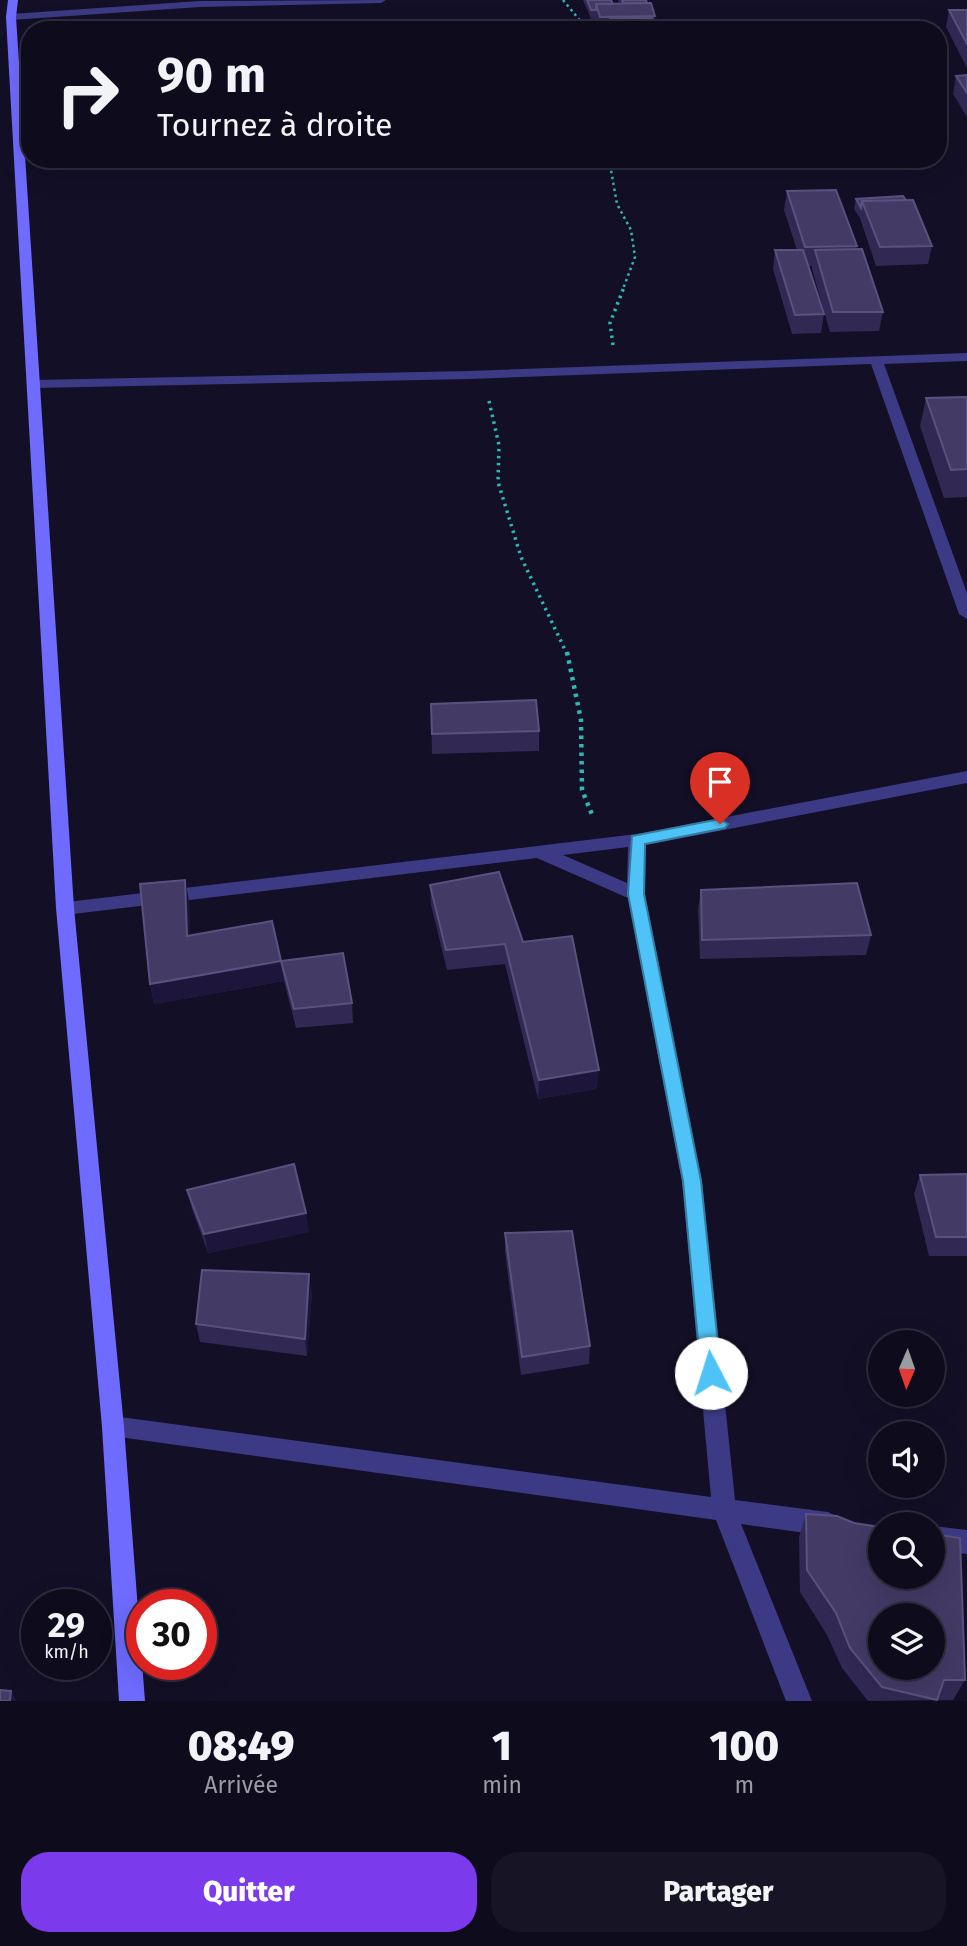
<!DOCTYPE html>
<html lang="fr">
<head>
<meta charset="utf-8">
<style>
  body { margin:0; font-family:"Fira Sans",sans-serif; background:#171425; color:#f1f3f6; height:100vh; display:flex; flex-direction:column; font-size:26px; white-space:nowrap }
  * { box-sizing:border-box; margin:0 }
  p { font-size:23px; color:#9b9ba3 }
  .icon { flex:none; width:38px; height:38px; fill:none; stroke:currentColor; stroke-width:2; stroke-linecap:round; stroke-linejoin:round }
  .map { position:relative; height:1701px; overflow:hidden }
  .drawer { display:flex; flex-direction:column; background:#0e0b1c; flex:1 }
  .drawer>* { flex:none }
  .guide { position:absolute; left:21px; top:21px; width:926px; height:147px; border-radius:28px; box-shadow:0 7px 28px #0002,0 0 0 2px #2e2b3b; background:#0e0b1c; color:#f1f3f6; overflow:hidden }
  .needle { width:46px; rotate:182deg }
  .buttons { position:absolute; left:868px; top:1330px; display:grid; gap:14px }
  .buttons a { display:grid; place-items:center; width:77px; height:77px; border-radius:50%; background:#0e0b1c; box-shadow:0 7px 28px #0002,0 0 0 2px #2e2b3b; font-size:35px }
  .speed { position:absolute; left:21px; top:1589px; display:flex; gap:14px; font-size:35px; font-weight:700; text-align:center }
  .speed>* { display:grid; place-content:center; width:91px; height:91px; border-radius:50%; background:#0e0b1c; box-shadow:0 7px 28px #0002,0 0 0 2px #2e2b3b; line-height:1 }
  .speed small { font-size:18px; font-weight:400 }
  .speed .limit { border:10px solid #d22; background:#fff; color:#111 }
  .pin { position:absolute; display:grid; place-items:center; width:60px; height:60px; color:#fff; margin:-72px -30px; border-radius:50% 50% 50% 0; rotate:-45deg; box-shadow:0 0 7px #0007 }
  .pin .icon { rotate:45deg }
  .me { position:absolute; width:77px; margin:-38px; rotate:355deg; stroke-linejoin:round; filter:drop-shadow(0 0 5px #0008) }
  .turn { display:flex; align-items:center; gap:24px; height:147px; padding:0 21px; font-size:32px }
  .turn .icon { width:91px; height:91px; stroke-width:2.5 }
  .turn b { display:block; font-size:49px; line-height:60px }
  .eta { display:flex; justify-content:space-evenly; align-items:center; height:119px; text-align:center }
  .eta b { font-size:42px; font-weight:800; line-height:49px }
  .primary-button { display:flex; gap:14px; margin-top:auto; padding:14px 21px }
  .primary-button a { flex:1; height:80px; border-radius:28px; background:#7c3aed; color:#fff; font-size:28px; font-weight:800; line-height:80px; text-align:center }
  .primary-button a+a { background:#171425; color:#f1f3f6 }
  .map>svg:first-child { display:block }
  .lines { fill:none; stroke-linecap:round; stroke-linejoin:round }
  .path-far2 { stroke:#2fb8b0; stroke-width:2.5; stroke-dasharray:2.5 3.5; stroke-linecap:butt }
  .path-far1 { stroke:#2fb8b0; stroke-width:3.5; stroke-dasharray:2.5 4.5; stroke-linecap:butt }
  .path { stroke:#2fb8b0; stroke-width:4.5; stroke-dasharray:3.5 5; stroke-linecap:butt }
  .minor { fill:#3d3a85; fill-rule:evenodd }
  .secondary { fill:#6f6bff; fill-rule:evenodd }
  .wall { fill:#312854 }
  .shaded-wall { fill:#1d163a }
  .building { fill:#433a66; stroke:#5a527e; stroke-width:2; fill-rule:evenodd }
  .route { fill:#4fc3f7; stroke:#337fa1; stroke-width:2 }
</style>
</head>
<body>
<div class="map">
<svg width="967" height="1701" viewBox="0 0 967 1701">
  <rect width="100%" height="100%" fill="#130f26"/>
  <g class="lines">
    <path class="path-far2" d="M563,0L582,23L584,30
      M609,159L617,204L631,230L635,257L623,289"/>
    <path class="path-far1" d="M613,345L610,323L624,287
      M489,401L499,445L498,482L521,557L567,654"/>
    <path class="path" d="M567,652L581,720L582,790L593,817"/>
    <path class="minor" d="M386,0L381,3L200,7L11,20L6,17L11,14L200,1Z
      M967,353V361L884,364L967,593V619L959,614L871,364L469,379L35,388L28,384L35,380L469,371Z
      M967,771V783L646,845L645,894L702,1181L735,1500L828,1512L836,1516L840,1524L836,1532L828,1536L741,1524L812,1701H786L716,1520L105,1435L102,1427L105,1419L113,1416L711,1497L682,1181L628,898L537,858L65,915L59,913L56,908L59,903L637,834ZM628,847L627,883L563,855Z
      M933,1526L967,1530V1554L933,1550Z"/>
    <path class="secondary" d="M8,0H18L16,17L74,908L124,1427L145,1701H119L102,1427L56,908L6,17Z"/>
  </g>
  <path class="wall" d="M583,0H611L613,4H619L618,0H646L655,16V26L656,30H598L596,19H591Z
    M949,10H967V68L946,27Z
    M967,75V117L953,94L956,76Z
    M787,191L857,246L856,249L883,312L879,331L830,332L812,269V266H808L824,314L821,333L792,334L773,269L775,250H797L784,210Z
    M903,196L932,246L928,264L876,266L860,218L854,209L856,199Z
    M967,397V497L944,498L920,426L926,398Z
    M431,704L539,731V751L432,754Z
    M430,885L523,942L597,1089L538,1099L505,964L447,970L431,905Z
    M701,890L871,935L866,955L700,959L698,910Z
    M189,900L190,935L281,961L352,1003L353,1023L296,1028L284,981L154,1004L150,984Z
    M967,1174V1256H929L914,1194L920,1175Z
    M187,1190L309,1232L208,1253L192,1209Z
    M505,1233L590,1346L589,1364L521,1375L505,1252Z
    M312,1292L307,1356L200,1342L196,1324Z
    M806,1514L965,1680L953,1700L868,1701L842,1668L827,1635L800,1592L799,1537Z"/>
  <path class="shaded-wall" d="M185,880L189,900L191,956L187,936Z
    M281,961L284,981L154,1004L150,984Z
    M599,1070L597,1089L538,1099L539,1080Z
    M306,1213L309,1232L208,1253L204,1234Z
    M309,1274L312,1292L307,1356L305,1339Z
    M11,1691L17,1701H10Z"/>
  <path class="building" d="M587,0H611L613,4H596V10H591Z
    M622,0H646L647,3H623Z
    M651,3L655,16L600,17L596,4Z
    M949,10H967V44Z
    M652,18L656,30H613L610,19Z
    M967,75V93L956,76Z
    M836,190L857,246L805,247L787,191Z
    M903,196L906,200L862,201L861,208L856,199Z
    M913,200L932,246L880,247L862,201Z
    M862,249L883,312H833L815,250Z
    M775,250H803L824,314L795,315Z
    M967,397V469L951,470L926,398Z
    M536,700L539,731L432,734L431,704Z
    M499,872L523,942L572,936L599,1070L539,1080L505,944L446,950L430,885Z
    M185,880L187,936L272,921L281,961L150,984L140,884Z
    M857,883L871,935L702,940L701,890Z
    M343,953L352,1003L294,1009L281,961Z
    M294,1164L306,1213L204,1234L187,1190Z
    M967,1174V1237H936L920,1175Z
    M572,1231L590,1346L522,1357L505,1233Z
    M202,1270L309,1274L305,1339L196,1324Z
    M806,1514L837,1516L854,1523L880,1527V1577H933V1534L960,1538L965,1680H944L937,1700L882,1687L850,1648L836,1613L807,1570ZM880,1615H933V1668H880Z
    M0,1690L11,1691L10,1701H0Z"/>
  <path class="route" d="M720,819L728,824L725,828L645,844L644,894L701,1181L721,1373L718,1380L711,1382L704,1380L701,1373L683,1181L628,894L632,836Z"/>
</svg>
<div class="buttons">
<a><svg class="needle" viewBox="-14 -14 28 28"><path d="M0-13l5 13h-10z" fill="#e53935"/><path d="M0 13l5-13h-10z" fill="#9b9ba3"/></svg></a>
<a><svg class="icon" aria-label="sound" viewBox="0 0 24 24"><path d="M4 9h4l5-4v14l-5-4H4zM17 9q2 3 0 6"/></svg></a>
<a><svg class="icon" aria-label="search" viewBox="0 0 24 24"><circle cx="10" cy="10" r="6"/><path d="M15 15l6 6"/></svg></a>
<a><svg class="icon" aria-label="layers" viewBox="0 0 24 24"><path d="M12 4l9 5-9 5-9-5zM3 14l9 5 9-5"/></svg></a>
</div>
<div class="speed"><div>29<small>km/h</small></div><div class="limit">30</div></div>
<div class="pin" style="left:720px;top:824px;background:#d93025"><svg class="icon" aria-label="arrive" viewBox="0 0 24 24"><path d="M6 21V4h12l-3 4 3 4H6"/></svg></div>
<svg class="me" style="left:711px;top:1373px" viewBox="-20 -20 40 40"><circle r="19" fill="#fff"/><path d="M0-13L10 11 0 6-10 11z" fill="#4fc3f7"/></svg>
<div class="guide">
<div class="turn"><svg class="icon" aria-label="right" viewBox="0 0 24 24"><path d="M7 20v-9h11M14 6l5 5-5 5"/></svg><div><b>90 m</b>Tournez à droite</div></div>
</div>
</div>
<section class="drawer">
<div class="eta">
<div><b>08:49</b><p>Arrivée</p></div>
<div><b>1</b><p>min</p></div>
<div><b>100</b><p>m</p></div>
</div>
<div class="primary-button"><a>Quitter</a><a>Partager</a></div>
</section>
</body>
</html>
